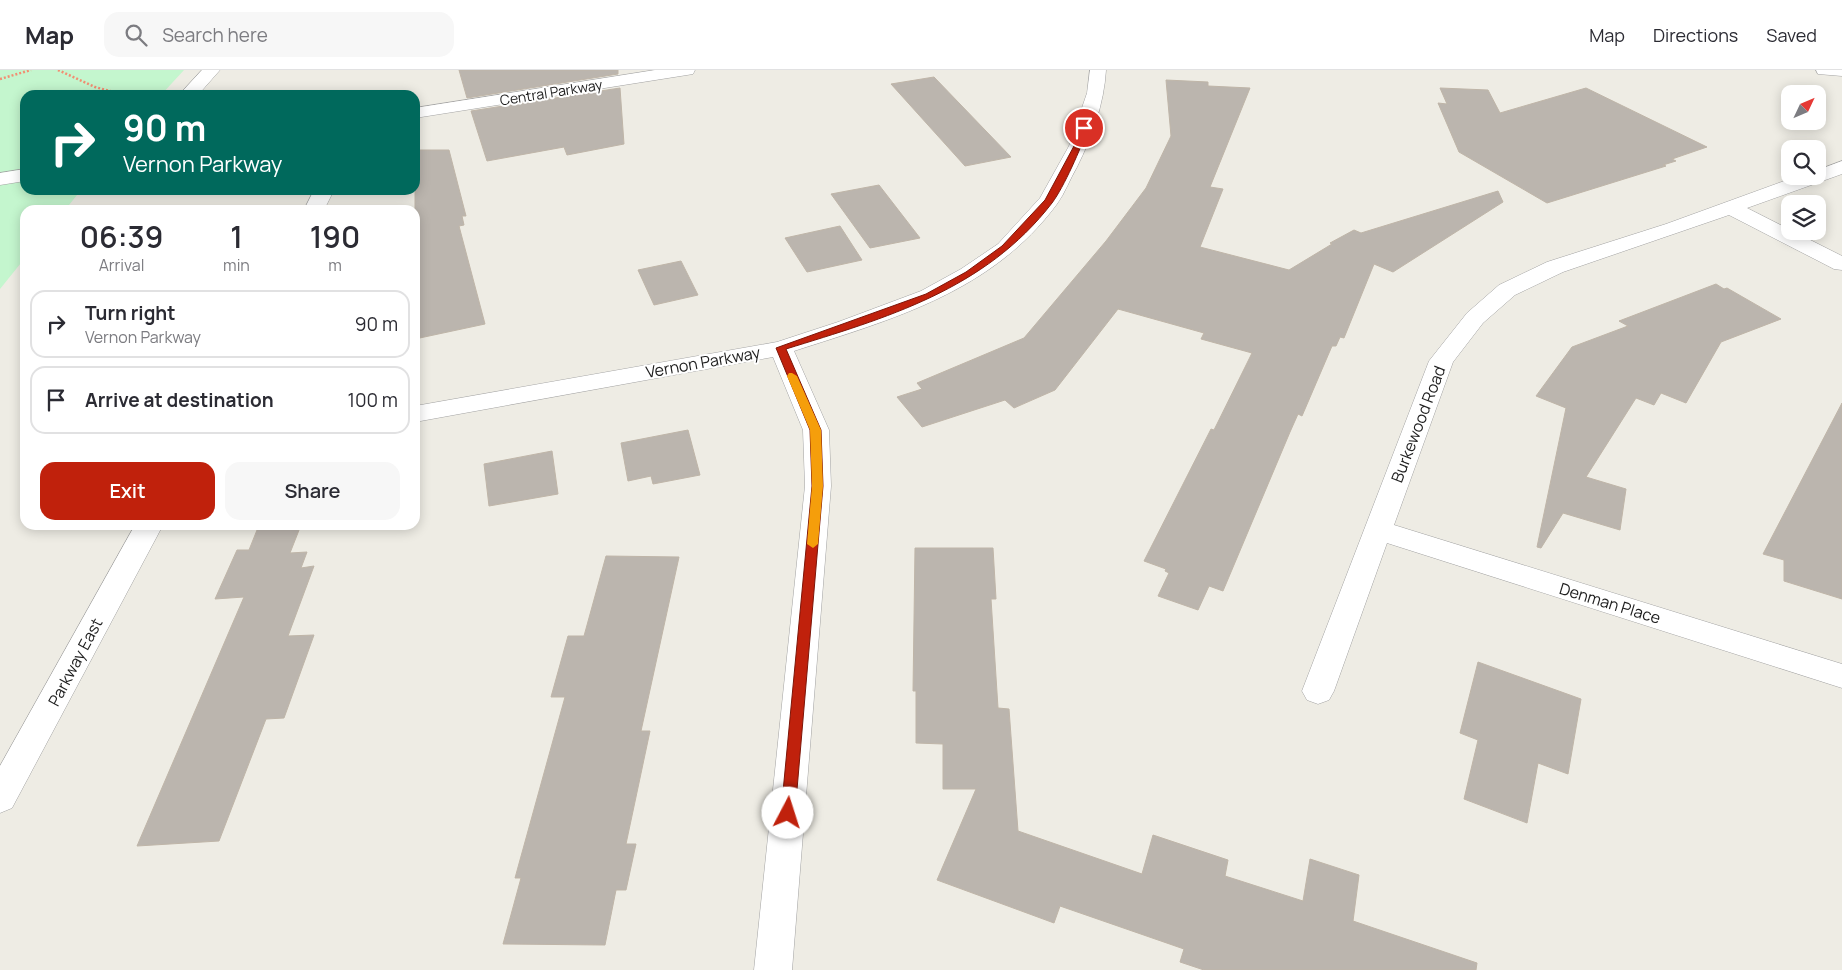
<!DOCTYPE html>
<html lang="en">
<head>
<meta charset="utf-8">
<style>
  body { margin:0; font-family:Manrope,sans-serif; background:#f7f7f7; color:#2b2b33; height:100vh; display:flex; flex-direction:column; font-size:19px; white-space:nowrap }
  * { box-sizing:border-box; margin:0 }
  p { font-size:16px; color:#7c7c81 }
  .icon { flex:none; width:28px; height:28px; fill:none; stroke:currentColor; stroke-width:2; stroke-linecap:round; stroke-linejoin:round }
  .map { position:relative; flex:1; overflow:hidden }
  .panel { position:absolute; left:20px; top:135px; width:400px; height:325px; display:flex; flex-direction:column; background:#fff; border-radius:15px; box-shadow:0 2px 12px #0003 }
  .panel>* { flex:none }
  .banner { position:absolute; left:20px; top:20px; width:400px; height:105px; border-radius:15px; box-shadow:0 2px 12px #0003; background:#00695c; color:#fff; overflow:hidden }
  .needle { width:32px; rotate:46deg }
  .fabs { position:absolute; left:1781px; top:15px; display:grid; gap:10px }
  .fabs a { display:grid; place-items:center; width:45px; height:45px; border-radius:10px; background:#fff; box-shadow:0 2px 12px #0003; font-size:25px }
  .pin { position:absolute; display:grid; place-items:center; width:42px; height:42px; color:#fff; margin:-21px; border:2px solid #fff; border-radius:50%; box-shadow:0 1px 5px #0007 }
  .me { position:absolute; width:55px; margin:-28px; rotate:5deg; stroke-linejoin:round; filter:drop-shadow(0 0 4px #0008) }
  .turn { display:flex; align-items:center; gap:18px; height:105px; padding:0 20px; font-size:22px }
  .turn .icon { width:65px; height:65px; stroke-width:2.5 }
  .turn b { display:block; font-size:35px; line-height:42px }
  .eta { display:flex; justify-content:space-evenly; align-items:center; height:85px; text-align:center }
  .eta b { font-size:30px; font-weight:600; line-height:35px }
  .button { display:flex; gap:10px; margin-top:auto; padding:10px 20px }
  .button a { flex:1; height:58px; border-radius:15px; background:#c0210c; color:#fff; font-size:20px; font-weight:600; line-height:58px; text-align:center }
  .button a+a { background:#f7f7f7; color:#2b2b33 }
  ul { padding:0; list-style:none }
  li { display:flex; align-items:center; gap:15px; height:68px; margin:0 10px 8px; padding:0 10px; border:2px solid #e1e1e2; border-radius:15px }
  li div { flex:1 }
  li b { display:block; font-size:19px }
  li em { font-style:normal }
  header { display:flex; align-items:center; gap:30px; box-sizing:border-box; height:70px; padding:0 25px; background:#fff; border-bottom:1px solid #e1e1e2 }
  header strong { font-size:24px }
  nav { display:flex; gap:28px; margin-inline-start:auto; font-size:18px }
  .search { width:350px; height:45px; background:#f7f7f7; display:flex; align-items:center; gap:12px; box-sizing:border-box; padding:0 18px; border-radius:15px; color:#7c7c81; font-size:19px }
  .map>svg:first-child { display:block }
  .park { fill:#c4f6ce }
  .building { fill:#bbb5ae; stroke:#bfb5a8 }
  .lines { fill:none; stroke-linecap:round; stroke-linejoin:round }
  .minor-casing { stroke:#a2a2a2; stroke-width:1 }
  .path { stroke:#f28e72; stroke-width:2.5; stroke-dasharray:2 2; stroke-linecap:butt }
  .minor { fill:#fff; fill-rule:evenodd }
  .route { fill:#c0210c; stroke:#7d1508 }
  .slow { fill:#f59e0b }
  .labels { text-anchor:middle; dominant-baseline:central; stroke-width:4; stroke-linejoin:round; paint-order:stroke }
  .far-street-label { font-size:14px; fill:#1e1e1e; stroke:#fff }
  .street-label { font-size:16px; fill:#1e1e1e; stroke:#fff }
</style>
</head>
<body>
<header>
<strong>Map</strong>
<div class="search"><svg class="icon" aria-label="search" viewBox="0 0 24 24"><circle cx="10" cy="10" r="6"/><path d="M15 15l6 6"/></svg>Search here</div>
<nav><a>Map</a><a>Directions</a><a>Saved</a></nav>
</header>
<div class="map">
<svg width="1842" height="900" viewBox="0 0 1842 900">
  <rect width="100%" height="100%" fill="#eeece4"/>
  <path class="park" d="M0,0H184L161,25H25V120H81L65,140H25V188L0,219Z"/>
  <path class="building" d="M459,0H618V4L467,28Z
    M934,7L1011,87L965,96L891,14Z
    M1166,10L1208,12V16L1250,18L1210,117L1223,119L1200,177L1289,200L1332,174L1330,173L1354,160L1361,163L1498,121L1503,132L1393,202L1374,194L1344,268L1340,267L1336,276H1332L1302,346L1298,344L1290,362L1223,521L1209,516L1198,540L1158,526L1169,503L1165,501L1166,499L1144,491L1211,359L1214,360L1252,283L1201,269L1204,263L1118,239L1055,320L1014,338L1005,330L922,357L897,327L922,319L917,313L1024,268L1106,171L1146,118L1171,66Z
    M620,18L624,74L567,85L564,77L487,91L471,41Z
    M1440,18L1488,20L1500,43L1586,18L1707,77L1672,89L1676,91L1663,95L1666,96L1547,133L1459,82L1438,33L1447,34Z
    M415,80H449L466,146H462L464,155L459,156L485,254L415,269Z
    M879,115L920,168L870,178L831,124Z
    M840,156L862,190L807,202L785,168Z
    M681,191L698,225L654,235L638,200Z
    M1716,214L1724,219L1727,218L1781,249L1721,272L1686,333L1661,323L1654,335L1636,328L1586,407L1626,419L1620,460L1563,443L1541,478L1537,477L1566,338L1536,326L1572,277L1628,256L1619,251Z
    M1842,333V529L1784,511V490L1763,484Z
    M688,360L700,405L653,414L651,406L628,411L621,373Z
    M552,381L558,424L489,436L484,394Z
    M259,455H301L290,483L307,482L301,498L314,496L288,566L314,565L284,648L266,649L219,771L137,776L244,527L215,529L237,480H249Z
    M915,478H993L996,529H991L998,638L1009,639L1018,761L1142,804L1153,765L1228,790L1225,806L1303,831L1310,789L1359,805L1353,851L1477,893L1476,900H1204L1180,892L1184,879L1060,836L1054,853L937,810L976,719H943V674L916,673V621H913Z
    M606,486L679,487L641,661H650L626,774H636L626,820H616L605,875L503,874L521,808H515L565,627H551L568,566H584Z
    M1478,592L1581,629L1568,704L1538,693L1527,753L1464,729L1478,670L1460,663Z"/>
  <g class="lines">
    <g class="minor-casing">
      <path id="minor" d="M202,0H220L198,25H179Z
        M655,0H695L693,4L687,5L415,48V38Z
        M1090,0H1106C1104,34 1092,67 1077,97C1070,109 1065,123 1057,134C992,222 893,249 794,281L829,360L831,416L792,900H754L805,416L803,360L773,287L415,352V336L777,272L838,252L921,221L961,199L998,174L1040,128L1069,76L1087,23Z
        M1816,0H1842V6L1818,4Z
        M1842,91V104L1747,138L1842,186V200L1834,199L1729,145L1563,202L1515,225L1483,253L1453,292L1394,455L1842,594V618L1387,473L1334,621L1329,630L1318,634L1307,630L1302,621L1429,291L1467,243L1499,215L1547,192L1666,154L1798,106H1818V100Z
        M25,99V111L0,115V103Z
        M314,120H334L324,140H304Z
        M135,455H163L12,738L0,743V696Z"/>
    </g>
    <path class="path" d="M58,0L95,17L125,25
      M0,9L31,0"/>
    <use href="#minor" class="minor"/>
  </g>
  <path class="route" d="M1084,56L1088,58C1081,78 1064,117 1052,133C985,220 886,248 786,279L821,360L823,416L795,743L793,747L788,749L783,747L781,743L812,416L810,360L776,278L926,224L966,202L1002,176L1045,130L1074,76L1080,58Z"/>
  <path class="slow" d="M789,303H792L797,306L821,360L823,416L818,474L813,478L807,474L812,416L810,360L787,306Z"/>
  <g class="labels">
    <g class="far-street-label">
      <text transform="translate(551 22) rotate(-9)">Central Parkway</text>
    </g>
    <g class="street-label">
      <text transform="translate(703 292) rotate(-10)">Vernon Parkway</text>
      <text transform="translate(1418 354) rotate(-69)">Burkewood Road</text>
      <text transform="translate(1610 533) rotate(17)">Denman Place</text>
      <text transform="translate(75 592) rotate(-62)">Parkway East</text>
    </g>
  </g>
</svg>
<div class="fabs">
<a><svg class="needle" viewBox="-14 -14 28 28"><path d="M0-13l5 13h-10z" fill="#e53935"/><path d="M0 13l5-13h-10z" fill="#7c7c81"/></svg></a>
<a><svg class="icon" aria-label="search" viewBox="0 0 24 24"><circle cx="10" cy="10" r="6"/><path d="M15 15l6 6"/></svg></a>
<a><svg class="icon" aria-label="layers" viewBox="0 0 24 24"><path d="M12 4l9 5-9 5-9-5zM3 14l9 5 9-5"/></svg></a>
</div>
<div class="pin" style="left:1084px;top:58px;background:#d93025"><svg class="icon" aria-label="arrive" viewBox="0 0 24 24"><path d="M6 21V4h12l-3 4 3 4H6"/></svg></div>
<svg class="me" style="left:788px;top:743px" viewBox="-20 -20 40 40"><circle r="19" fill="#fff"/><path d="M0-13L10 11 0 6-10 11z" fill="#c0210c"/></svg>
<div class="banner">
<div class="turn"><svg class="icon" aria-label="right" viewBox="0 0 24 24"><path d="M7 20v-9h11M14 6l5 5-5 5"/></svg><div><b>90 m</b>Vernon Parkway</div></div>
</div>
<section class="panel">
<div class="eta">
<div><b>06:39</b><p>Arrival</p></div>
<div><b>1</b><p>min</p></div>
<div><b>190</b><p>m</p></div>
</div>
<ul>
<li><svg class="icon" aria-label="right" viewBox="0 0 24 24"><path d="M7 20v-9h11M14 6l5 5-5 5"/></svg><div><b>Turn right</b><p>Vernon Parkway</p></div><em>90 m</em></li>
<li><svg class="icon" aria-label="arrive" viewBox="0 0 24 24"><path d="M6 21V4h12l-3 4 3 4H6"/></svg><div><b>Arrive at destination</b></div><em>100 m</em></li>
</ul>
<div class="button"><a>Exit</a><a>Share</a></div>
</section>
</div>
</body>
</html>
